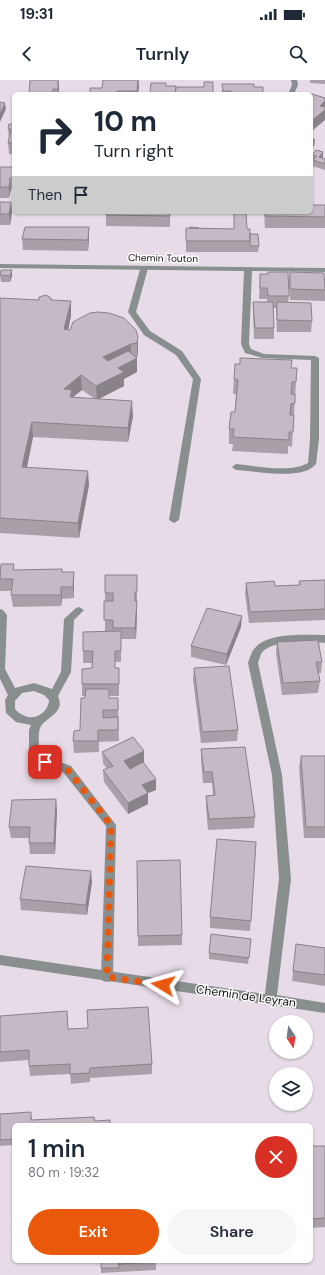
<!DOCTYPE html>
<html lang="en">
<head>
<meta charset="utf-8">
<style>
  body { margin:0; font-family:"DM Sans",sans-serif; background:#f6f6f7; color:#1f2937; height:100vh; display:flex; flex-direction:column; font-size:15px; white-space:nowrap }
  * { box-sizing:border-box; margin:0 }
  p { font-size:13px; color:#747a83 }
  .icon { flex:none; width:22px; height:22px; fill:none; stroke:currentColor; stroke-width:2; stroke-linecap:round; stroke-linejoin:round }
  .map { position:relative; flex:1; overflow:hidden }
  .details { position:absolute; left:12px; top:1043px; width:301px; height:140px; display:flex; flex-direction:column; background:#fff; border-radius:6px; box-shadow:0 1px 3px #0004 }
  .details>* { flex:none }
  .top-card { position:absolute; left:12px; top:12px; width:301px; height:122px; border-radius:6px; box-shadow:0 1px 3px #0004; background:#fff; color:#1f2937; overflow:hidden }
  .needle { width:26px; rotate:167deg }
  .tools { position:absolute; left:269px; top:935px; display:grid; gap:8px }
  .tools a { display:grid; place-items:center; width:44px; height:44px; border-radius:50%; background:#fff; box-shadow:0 1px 3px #0004; font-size:20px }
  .pin { position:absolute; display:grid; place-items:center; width:34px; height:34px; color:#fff; margin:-17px; border-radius:8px; box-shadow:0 2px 6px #0006 }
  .me { position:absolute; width:44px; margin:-22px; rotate:278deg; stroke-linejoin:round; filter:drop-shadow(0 0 3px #0008) }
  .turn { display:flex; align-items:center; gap:14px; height:84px; padding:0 16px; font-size:18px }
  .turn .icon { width:52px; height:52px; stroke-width:2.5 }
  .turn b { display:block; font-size:28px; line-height:34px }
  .then { display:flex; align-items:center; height:38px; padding:0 16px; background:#0003; gap:8px; font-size:15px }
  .round { display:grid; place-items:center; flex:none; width:42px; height:42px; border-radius:21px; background:#f6f6f7 }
  .summary { display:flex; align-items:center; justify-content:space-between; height:68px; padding:0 16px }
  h1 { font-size:24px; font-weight:600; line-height:30px }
  .cta { display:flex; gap:8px; margin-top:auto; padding:8px 16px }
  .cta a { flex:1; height:46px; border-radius:24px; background:#ea580c; color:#fff; font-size:16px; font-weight:600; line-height:46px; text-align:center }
  .cta a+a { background:#f6f6f7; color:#1f2937 }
  .status { display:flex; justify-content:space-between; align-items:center; height:28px; padding:0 20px; background:#fff; direction:ltr }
  .status svg { height:11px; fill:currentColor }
  header { display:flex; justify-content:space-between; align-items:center; height:52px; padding:0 16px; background:#fff; font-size:18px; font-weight:600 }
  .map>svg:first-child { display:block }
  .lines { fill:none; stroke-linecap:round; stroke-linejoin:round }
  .lane { fill:#888f8e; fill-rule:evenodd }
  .street { fill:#888f8e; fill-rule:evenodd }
  .wall { fill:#a99fa9; fill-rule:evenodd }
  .shaded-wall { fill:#898289 }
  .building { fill:#c4b9c4; stroke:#898289 }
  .route { stroke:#ea580c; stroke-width:7; stroke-dasharray:0 12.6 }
  .labels { text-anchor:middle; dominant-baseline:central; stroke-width:3; stroke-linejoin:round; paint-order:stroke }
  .far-street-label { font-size:10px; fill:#130f13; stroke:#fff }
  .street-label { font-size:12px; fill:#130f13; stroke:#fff }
</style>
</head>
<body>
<div class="status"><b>19:31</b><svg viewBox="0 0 49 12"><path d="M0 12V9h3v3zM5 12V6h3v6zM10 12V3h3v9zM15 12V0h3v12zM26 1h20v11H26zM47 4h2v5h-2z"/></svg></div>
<header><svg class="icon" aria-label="back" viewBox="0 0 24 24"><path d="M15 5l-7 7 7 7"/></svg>Turnly<svg class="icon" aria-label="search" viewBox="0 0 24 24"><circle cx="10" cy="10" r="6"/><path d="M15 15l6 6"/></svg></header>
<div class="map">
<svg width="325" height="1195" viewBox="0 0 325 1195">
  <rect width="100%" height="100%" fill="#e6dbe6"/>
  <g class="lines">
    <path class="lane" d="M141,186H144L148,188L136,232L150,251L182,271L201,299L179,440L174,443L169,440L193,299L176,275L144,255L128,232Z
      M79,527L84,530L74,540L71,592L58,616C66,633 45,637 40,648C38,654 39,662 39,668L49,678L71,686L116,745L113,897L111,901L107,902L103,901L101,897L106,746L63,692L41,684L30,672L29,669V650L31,645L16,642L6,633L5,620L8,615L0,599V529L3,530L7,535L5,589L15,608L34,603L52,609L61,592L64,539L76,528ZM34,611L44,615L49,620C49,632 34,642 23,635C20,634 17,631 15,629V621L22,613Z"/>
    <path class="street" d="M291,0H297L298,5L294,14H288L292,5Z
      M0,184L325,188V192L252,191L249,264L251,269L264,274L315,276L319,278V359L316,384C303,401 256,391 236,390L232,387L236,384C256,386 291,393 308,383L310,359L311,280L263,278L245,273L241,264L244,191L0,188Z
      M325,555V563C310,562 270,559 261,574C260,577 259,580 258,583L282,695L291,799L277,915L325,923V933L0,885V875L265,914L279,799L272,695L248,583C250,578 251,572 255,568C268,552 306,555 325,555Z"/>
  </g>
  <path class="wall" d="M59,0V14H29Z
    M139,0L138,14H90L102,8Z
    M310,0H325V4L310,3Z
    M222,4L254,7H263V14H222Z
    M311,14L325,18L311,53Z
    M14,44V74H9L8,63L9,59L8,49Z
    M312,75L325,79V90L312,86V81H311Z
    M0,87H14V109H11L9,118H0Z
    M0,122H11L12,133L10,145H0Z
    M325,125V148H265L264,132H311Z
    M170,132V147L106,146V135Z
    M186,148L247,149L259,166L258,172H186Z
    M89,158L88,171L23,170L22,159Z
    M1,190L12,196L10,202H1L0,195Z
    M290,192L325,199V221L290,220L289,203Z
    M260,194L289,216L288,223L312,241L311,252H277L276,228H273L274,248V259H254L253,233V222H267V219H259Z
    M0,218L39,220L51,218L52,220L71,221V236L68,250H136L138,271L137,278V292L124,299V306L98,319L133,336L128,362L33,357L27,387L89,405L79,458L0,453ZM82,310L95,319L72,318Z
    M291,288L296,302L292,367L288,366V374L232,371L233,364H229V349L235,332L236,314H233L234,299Z
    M14,484V490L62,492L74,504V518L62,519L61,526L13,527L11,515L12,511H0V493Z
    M137,495V533L136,559H121V582H115V588H119V616H109V618H118L119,661L99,662V672L74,673L73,661L80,650L85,618L86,616H82V604L92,588V583H83V571L113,551H105V513Z
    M325,500V540L249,543L245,514L246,503L275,506L299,505V501Z
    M241,547L226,585L191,577V566Z
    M277,562L322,582L321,593H318L320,601L318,613L282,615L276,573Z
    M194,588L238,650L237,661L201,663L193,600Z
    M201,669L255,737L254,748L208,750L206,727V716L213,715L212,703H203L201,680Z
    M144,671V683L156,710L148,713V724L128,734L104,702L103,690L107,689L103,683L102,672Z
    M301,676H325V758H304L299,687Z
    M57,730L55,774H30L29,763V758H11L9,747Z
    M256,762L250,851L210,848V837Z
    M137,781L182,855V865L138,866Z
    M92,802L87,835L21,830L20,819Z
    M251,859L248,884L209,879V873Z
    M296,864L325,868V906L292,901Z
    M0,936L68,941V949L152,984V994L90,998V1002L71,1004L70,994L30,996L29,986V980L0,982Z
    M0,1034L32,1037V1040L95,1041L14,1045V1065L0,1066Z
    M311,1066H325V1147L311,1148Z
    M101,1181H156V1190L101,1193Z"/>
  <path class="shaded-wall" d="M59,0V14H58V9Z
    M139,0V8L138,14H137Z
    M325,21V40L313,50L314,39L320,26Z
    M5,23L6,29L0,42V34Z
    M313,42L312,53H311V43Z
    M315,60L314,66L311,68V63Z
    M323,72V78L319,77Z
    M10,98L11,109L9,118V107Z
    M11,122L12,133L10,145L9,134Z
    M89,147V158L88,171V160Z
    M12,190V196L10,202V196Z
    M71,221V236L65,264L64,249Z
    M138,257V271L137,278V263Z
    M131,264V278L104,291L103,277Z
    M137,278V292L124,299V306L97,320L96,306L118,288Z
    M81,295L82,310L70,319L64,309Z
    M132,321L133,336L128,362V348Z
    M32,342L33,357L24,401L22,387Z
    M88,391L89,405L79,458L78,443Z
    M74,492V518L73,507Z
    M61,507L62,519L61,526Z
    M137,521V533L136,559L135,548Z
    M242,536L241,547L226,585L227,574Z
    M144,671V683L124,692V681Z
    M156,699V710L148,713V724L128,734V723L142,705Z
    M56,719L57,730L55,774L54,763Z
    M91,791L92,802L87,835L86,825Z"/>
  <path class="building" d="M30,0H58V9H53L52,14H29Z
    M103,0H138L137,11H117V14H90V8H102Z
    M204,2H213V14H175L176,7H204Z
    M151,3H166V6H176L175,14L150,13Z
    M222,4H254V7H263V14H231V11H223Z
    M311,14H312L325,18V21L320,26L325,27V30L314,39L311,38Z
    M0,22L5,23L0,34Z
    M9,44H14V63H8L11,49H8Z
    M311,58L315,60L311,63Z
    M316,70L323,72L319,77L325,79V84L313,80L317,76L312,75Z
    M0,87H14V98H10L9,107H0Z
    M0,122H11L9,134H0Z
    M311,125H325V137L266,136L265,132H311Z
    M106,132H170V136L106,135Z
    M234,132H246L247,149H250V161H186V148L234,149Z
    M25,147H89L88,160L22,159Z
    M190,147L199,148H190Z
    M250,154H258L259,166H250Z
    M1,190H12L10,196L0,195Z
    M268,192H288L289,216H268L267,208H260V194H268Z
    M290,192L324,193L325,210L290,209Z
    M46,215L51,218V220L71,221L64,249L70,250L73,242L90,233L98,232L109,233L124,238L136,250L138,257L137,263L131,264L103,277L108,281L128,271L137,278L118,288L124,292L96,306L81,295L64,309L72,310L70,317L132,321L128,348L32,342L22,387L88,391L78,443L0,438V218L39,220V217Z
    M253,222H273L274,248H255Z
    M277,222L311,223L312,241L277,240Z
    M240,278L292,280L291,288H297L296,302H292L291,314H295V323L291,324L290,335H294L293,352H289V360L233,357L234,349H229L231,332H235L238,300L234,299L235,284H240Z
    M1,484H14L13,490L62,489V492H74L73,507H61V515H11L13,499H0Z
    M105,495H137V512H135V521H137L135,548H113V540H104V521H113V513H105Z
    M325,500V529L250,532L246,503L274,501L275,506L300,505L299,501Z
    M207,528L242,536L227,574L191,566Z
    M121,551V571H115V588H119V604H82V589L92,588L93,571H83V552Z
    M318,560L322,582H316L320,601L283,603L277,562Z
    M229,586L238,650L202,652L194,588Z
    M86,609H109V618H118V630H103V638L118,637V650H98V661H73L74,651L80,650L81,618H85Z
    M133,657L144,671L124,681L130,689L143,682L156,699L142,705L148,713L128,723L103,690L113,686L102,672Z
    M245,667L255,737L209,739L206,716L215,715L212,692H204L201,669Z
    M301,676H325V747H306Z
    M56,719L54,763H29L30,747H9L12,720Z
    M217,759L256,762L251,841L210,837Z
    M180,780L182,855L138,856L137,781Z
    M26,786L91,791L86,825L20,819Z
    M211,854L251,859L249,878L209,873Z
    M296,864L325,868V895L293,891Z
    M148,927L152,984L90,988L89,993L70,994V984L29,986V970L0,972V936L67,931L68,949L88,948L87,930Z
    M31,1032V1040L94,1037L95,1041L110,1040V1045H14V1059L0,1060V1034Z
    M311,1066H325V1138L311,1139Z
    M101,1181H118L119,1188H101Z
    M118,1181H156V1182L119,1184Z"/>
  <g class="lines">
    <path class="route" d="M45,682L67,689L111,745L107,897L163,905"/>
  </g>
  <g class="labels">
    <g class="far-street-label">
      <text transform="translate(163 178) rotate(1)">Chemin Touton</text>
    </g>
    <g class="street-label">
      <text transform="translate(246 916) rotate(8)">Chemin de Leyran</text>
    </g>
  </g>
</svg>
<div class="tools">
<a><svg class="needle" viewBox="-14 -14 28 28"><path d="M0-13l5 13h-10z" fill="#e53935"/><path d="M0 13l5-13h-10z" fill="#747a83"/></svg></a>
<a><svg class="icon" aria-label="layers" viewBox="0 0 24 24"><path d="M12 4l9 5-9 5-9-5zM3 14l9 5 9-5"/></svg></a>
</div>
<div class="pin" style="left:45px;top:682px;background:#d93025"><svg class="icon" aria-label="arrive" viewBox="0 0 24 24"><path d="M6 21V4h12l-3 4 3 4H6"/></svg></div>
<svg class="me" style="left:163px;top:905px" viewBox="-20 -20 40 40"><path d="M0-17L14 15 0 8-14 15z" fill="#ea580c" stroke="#fff" stroke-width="4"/></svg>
<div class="top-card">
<div class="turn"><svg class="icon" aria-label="right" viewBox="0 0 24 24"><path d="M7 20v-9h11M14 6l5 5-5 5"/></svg><div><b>10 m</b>Turn right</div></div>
<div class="then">Then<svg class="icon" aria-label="arrive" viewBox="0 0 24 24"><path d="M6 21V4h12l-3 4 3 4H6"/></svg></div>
</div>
<section class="details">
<div class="summary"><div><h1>1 min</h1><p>80 m · 19:32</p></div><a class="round" style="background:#d93025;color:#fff"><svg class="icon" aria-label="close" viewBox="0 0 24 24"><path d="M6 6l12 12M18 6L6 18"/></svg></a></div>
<div class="cta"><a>Exit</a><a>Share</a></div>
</section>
</div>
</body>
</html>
